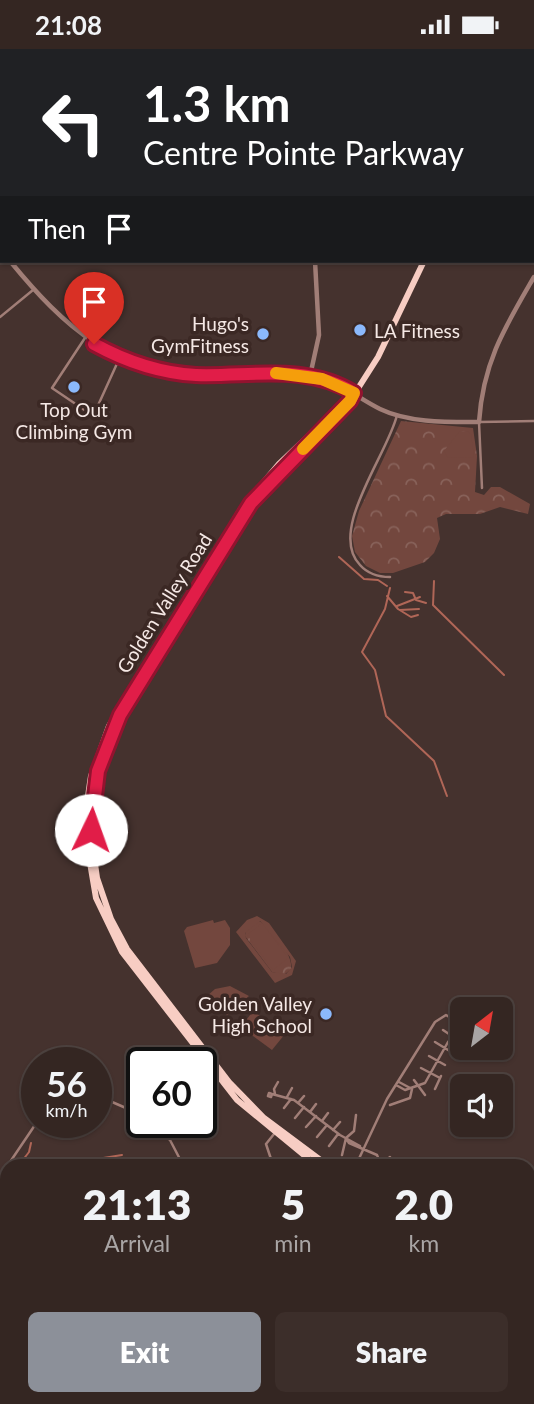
<!DOCTYPE html>
<html lang="en">
<head>
<meta charset="utf-8">
<style>
  body { margin:0; font-family:Lato,sans-serif; background:#3c2e2a; color:#f1f3f6; height:100vh; display:flex; flex-direction:column; font-size:26px; white-space:nowrap }
  * { box-sizing:border-box; margin:0 }
  p { font-size:23px; color:#a9a5a5 }
  .icon { flex:none; width:38px; height:38px; fill:none; stroke:currentColor; stroke-width:2; stroke-linecap:round; stroke-linejoin:round }
  .map { position:relative; flex:1; overflow:hidden }
  .drawer { position:absolute; left:0px; top:1110px; width:536px; height:247px; display:flex; flex-direction:column; background:#342622; border-radius:21px 21px 0 0; box-shadow:0 2px 5px #0004,0 0 0 2px #4e4340 }
  .drawer>* { flex:none }
  .guide { position:absolute; left:0px; top:0px; width:536px; height:214px; box-shadow:0 2px 5px #0004,0 0 0 2px #4e4340; background:#202124; color:#fff; overflow:hidden }
  .needle { width:46px; rotate:31deg }
  .controls { position:absolute; left:450px; top:948px; display:grid; gap:14px }
  .controls a { display:grid; place-items:center; width:63px; height:63px; border-radius:10px; background:#342622; box-shadow:0 2px 5px #0004,0 0 0 2px #4e4340; font-size:35px }
  .speed { position:absolute; left:21px; top:998px; display:flex; gap:14px; font-size:35px; font-weight:700; text-align:center }
  .speed>* { display:grid; place-content:center; width:91px; height:91px; border-radius:50%; background:#342622; box-shadow:0 2px 5px #0004,0 0 0 2px #4e4340; line-height:1 }
  .speed small { font-size:18px; font-weight:400 }
  .speed .limit { border:4px solid #111; border-radius:10px; background:#fff; color:#111 }
  .pin { position:absolute; display:grid; place-items:center; width:60px; height:60px; color:#fff; margin:-72px -30px; border-radius:50% 50% 50% 0; rotate:-45deg; box-shadow:0 0 7px #0007 }
  .pin .icon { rotate:45deg }
  .me { position:absolute; width:77px; margin:-38px; rotate:3deg; stroke-linejoin:round; filter:drop-shadow(0 0 5px #0008) }
  .turn { display:flex; align-items:center; gap:24px; height:147px; padding:0 28px; font-size:32px }
  .turn .icon { width:91px; height:91px; stroke-width:2.5 }
  .turn b { display:block; font-size:49px; line-height:60px }
  .then { display:flex; align-items:center; height:66px; padding:0 28px; background:#0003; gap:14px; font-size:26px }
  .eta { display:flex; justify-content:space-evenly; align-items:center; height:119px; text-align:center }
  .eta b { font-size:42px; font-weight:800; line-height:49px }
  .button { display:flex; gap:14px; margin-top:auto; padding:14px 28px }
  .button a { flex:1; height:80px; border-radius:10px; background:#8c9099; color:#fff; font-size:28px; font-weight:800; line-height:80px; text-align:center }
  .button a+a { background:#3c2e2a; color:#f1f3f6 }
  .status { display:flex; justify-content:space-between; align-items:center; height:49px; padding:0 35px; background:#342622; direction:ltr }
  .status svg { height:19px; fill:currentColor }
  .map>svg:first-child { display:block }
  .park { fill:url(#park-crowns) }
  .garden { fill:#73473e; fill-rule:evenodd }
  .lines { fill:none; stroke-linecap:round; stroke-linejoin:round }
  .stream { stroke:#b06657; stroke-width:2 }
  .minor { stroke:#a17e77; stroke-width:2.5 }
  .tertiary { stroke:#a17e77; stroke-width:4.5 }
  .primary { stroke:#f7cdc3; stroke-width:6 }
  .rail-casing { stroke:#a79894; stroke-width:4.5 }
  .rail { stroke:#3b2824; stroke-width:2; stroke-dasharray:5; stroke-linecap:butt }
  .route-casing { stroke:#92132f; stroke-width:18 }
  .route { stroke:#e11d48; stroke-width:12 }
  .slow { stroke:#f59e0b; stroke-width:12 }
  .poi-dot { fill:#8bb9fc; stroke:#3b2824; stroke-width:2.5 }
  .labels { text-anchor:middle; dominant-baseline:central; stroke-width:7; stroke-linejoin:round; paint-order:stroke }
  .poi-label { font-size:19px; fill:#f5e8e5; stroke:#3b2824; text-anchor:end }
  .street-label { font-size:19px; fill:#f5e8e5; stroke:#3b2824 }
</style>
</head>
<body>
<div class="status"><b>21:08</b><svg viewBox="0 0 49 12"><path d="M0 12V9h3v3zM5 12V6h3v6zM10 12V3h3v9zM15 12V0h3v12zM26 1h20v11H26zM47 4h2v5h-2z"/></svg></div>
<div class="map">
<svg width="534" height="1355" viewBox="0 0 534 1355">
  <defs>
    <pattern id="park-crowns" width="20" height="18" patternUnits="userSpaceOnUse" patternTransform="scale(1.75)"><rect width="20" height="18" fill="#73473e"/><path d="M2 6a3 3 0 1 1 6 0M12 15a3 3 0 1 1 6 0" fill="none" stroke="#88625a"/></pattern>
  </defs>
  <rect width="100%" height="100%" fill="#45322e"/>
  <path class="park" d="M401,372L473,379L477,407L475,443L484,446L491,438H500L530,455L528,465L500,458L480,465H446L437,469L440,490L434,504L425,513L393,524H380L366,517L355,503L352,487L359,462Z
    M257,871C270,876 294,906 291,920L284,926L272,923L245,887L246,877Z
    M0,1171L7,1175V1254L0,1265Z"/>
  <path class="garden" d="M467,382L471,385L474,408L448,409L444,402L459,383Z
    M257,867L269,874L296,912L292,926L275,934L236,883L247,871ZM260,872L290,908L292,918L286,925L272,923L246,889L245,884Z
    M213,871L214,874L225,871L230,879V896L217,914L195,919L184,882L187,878Z
    M262,874L288,909L273,921L247,886Z
    M230,937L249,947L227,966L207,947L215,940Z
    M253,962L285,985L272,1001L241,978Z"/>
  <g class="lines">
    <path class="stream" d="M339,508L364,530L378,531L387,537
      M434,532L433,556L504,626
      M390,539L385,560L362,603L375,621L386,667L434,712L447,747
      M405,543L413,544L416,551L426,554
      M387,547L398,560L411,568L418,566
      M397,557L420,548
      M400,561L419,560
      M19,1116L29,1103L31,1094
      M83,1116L97,1110L122,1106
      M0,1135L7,1130
      M0,1211L7,1200
      M505,1349L510,1355
      M516,1349L523,1355"/>
    <path class="minor" d="M102,263L52,339L89,364L95,363L120,308
      M0,268L33,241
      M482,439L479,373L534,372
      M390,528C378,528 368,525 360,516C327,482 388,405 397,366
      M443,981L452,987
      M450,990L462,992
      M435,993L453,1004
      M429,1007L445,1016
      M421,1019L440,1029
      M414,1031L425,1046
      M399,1033L412,1040
      M396,1036L405,1041L425,1034L448,993L462,977
      M435,1040L441,1027
      M269,1044L272,1045L271,1048L268,1047Z
      M272,1045L294,1051L340,1086L360,1097
      M275,1045L274,1040L278,1033
      M96,1046L142,1066
      M287,1048L292,1039
      M298,1054L304,1047
      M390,1056L410,1049L412,1040
      M284,1059L291,1050
      M310,1063L316,1055
      M295,1069L304,1058
      M322,1072L328,1064
      M151,1073L170,1091L183,1116
      M306,1078L316,1067
      M333,1081L340,1073
      M317,1088L327,1076
      M346,1089L349,1094L377,1106L381,1116
      M329,1097L338,1085
      M342,1106L346,1089L354,1082L356,1066
      M372,1114L375,1116
      M8,1116L37,1073
      M273,1116L266,1095L274,1085
      M356,1116L387,1050L435,973L446,966L462,976
      M381,1116L390,1108
      M0,1133L7,1119
      M0,1174L7,1173
      M0,1220L7,1213
      M342,1349L346,1355
      M141,1355L149,1349"/>
    <path class="tertiary" d="M0,21H2
      M0,62L2,57
      M0,200L2,202
      M10,212C64,278 116,326 208,326C245,326 282,321 319,329C342,334 359,350 380,360C409,374 448,373 479,373C483,313 505,278 534,228
      M310,327L319,286L315,212"/>
    <path class="primary" d="M3,0L14,2
      M36,0H171
      M184,0L186,2
      M343,0L357,2
      M464,2L465,0
      M469,2V0
      M510,2L511,0
      M516,2L517,0
      M534,58V59
      M316,1116L237,1051L122,903L96,849L87,796L85,767L91,727L109,677L241,460L279,415L354,344
      M327,1116L264,1069L229,1033L127,900L111,870L97,829L92,794L93,746L101,710L120,666L244,464L271,431L350,352L378,308L424,212
      M528,1310L534,1309
      M528,1316L534,1315
      M528,1343L534,1348
      M524,1349L530,1355
      M401,1355L414,1349"/>
    <g class="rail-casing">
      <path id="rail" d="M0,11H2"/>
    </g>
    <use href="#rail" class="rail"/>
  </g>
  <g class="lines">
    <g class="route-casing">
      <path id="route" d="M91,781L98,722L120,666L251,454L350,352L354,344C305,314 250,328 196,326C159,324 125,312 94,295"/>
    </g>
    <use href="#route" class="route"/>
    <path class="slow" d="M276,324L322,330L354,344L350,352L303,400"/>
  </g>
  <g class="poi-dot">
    <circle cx="360" cy="281" r="7"/>
    <circle cx="263" cy="285" r="7"/>
    <circle cx="74" cy="338" r="7"/>
    <circle cx="326" cy="965" r="7"/>
  </g>
  <g class="labels">
    <g class="poi-label">
      <text x="249" y="274">Hugo's<tspan x="249" dy="22">GymFitness</tspan></text>
      <text x="374" y="281" text-anchor="start">LA Fitness</text>
      <text x="74" y="360" text-anchor="middle">Top Out<tspan x="74" dy="22">Climbing Gym</tspan></text>
      <text x="312" y="954">Golden Valley<tspan x="312" dy="22">High School</tspan></text>
    </g>
    <g class="street-label">
      <text transform="translate(164 554) rotate(-58)">Golden Valley Road</text>
    </g>
  </g>
</svg>
<div class="controls">
<a><svg class="needle" viewBox="-14 -14 28 28"><path d="M0-13l5 13h-10z" fill="#e53935"/><path d="M0 13l5-13h-10z" fill="#a9a5a5"/></svg></a>
<a><svg class="icon" aria-label="sound" viewBox="0 0 24 24"><path d="M4 9h4l5-4v14l-5-4H4zM17 9q2 3 0 6"/></svg></a>
</div>
<div class="speed"><div>56<small>km/h</small></div><div class="limit">60</div></div>
<div class="pin" style="left:94px;top:295px;background:#d93025"><svg class="icon" aria-label="arrive" viewBox="0 0 24 24"><path d="M6 21V4h12l-3 4 3 4H6"/></svg></div>
<svg class="me" style="left:91px;top:781px" viewBox="-20 -20 40 40"><circle r="19" fill="#fff"/><path d="M0-13L10 11 0 6-10 11z" fill="#e11d48"/></svg>
<div class="guide">
<div class="turn"><svg class="icon" aria-label="left" viewBox="0 0 24 24"><path d="M17 20v-9H6M10 6l-5 5 5 5"/></svg><div><b>1.3 km</b>Centre Pointe Parkway</div></div>
<div class="then">Then<svg class="icon" aria-label="arrive" viewBox="0 0 24 24"><path d="M6 21V4h12l-3 4 3 4H6"/></svg></div>
</div>
<section class="drawer">
<div class="eta">
<div><b>21:13</b><p>Arrival</p></div>
<div><b>5</b><p>min</p></div>
<div><b>2.0</b><p>km</p></div>
</div>
<div class="button"><a>Exit</a><a>Share</a></div>
</section>
</div>
</body>
</html>
